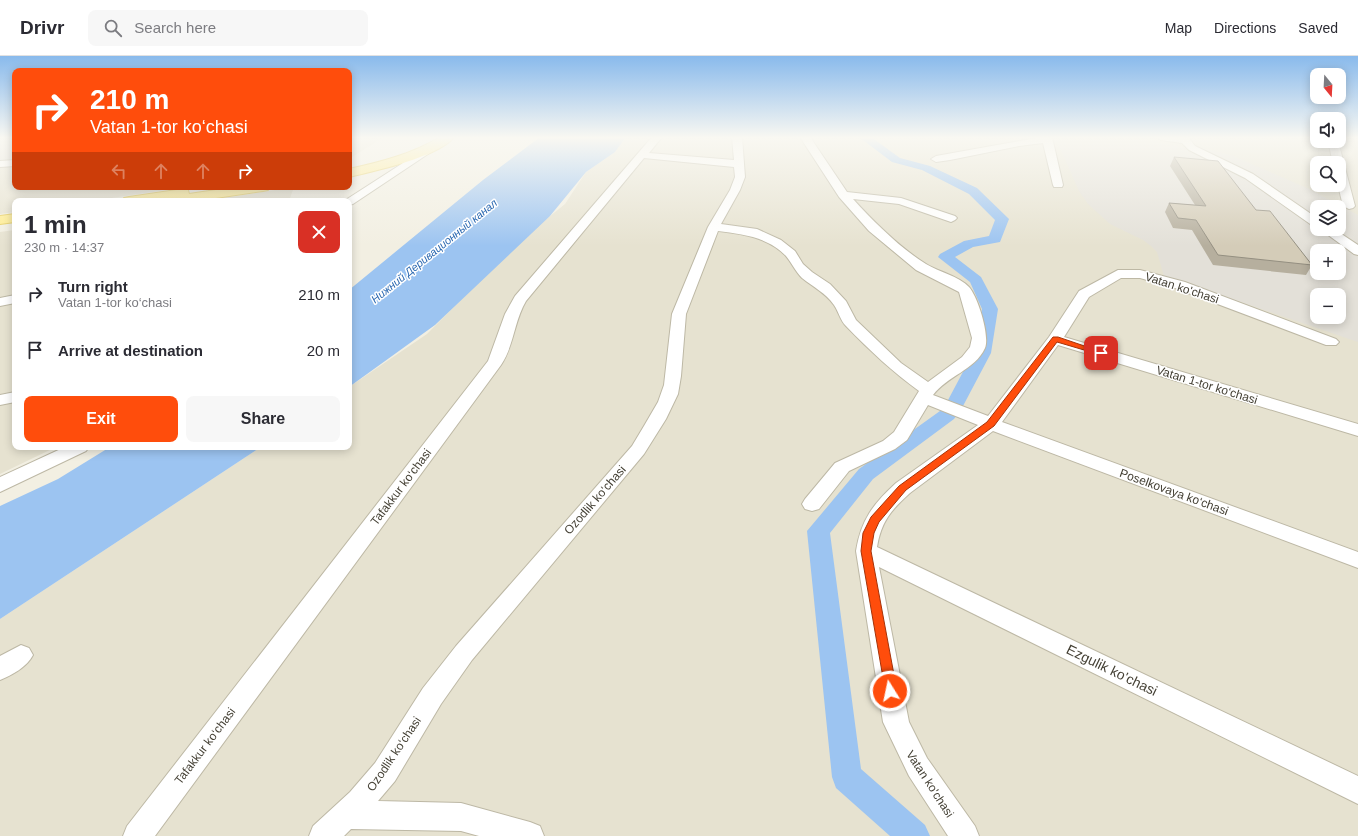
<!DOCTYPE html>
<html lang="en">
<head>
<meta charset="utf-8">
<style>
  body { margin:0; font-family:Helvetica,sans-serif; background:#f7f7f7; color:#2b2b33; height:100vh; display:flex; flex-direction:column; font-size:15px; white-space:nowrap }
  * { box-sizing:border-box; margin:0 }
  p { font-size:13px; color:#7c7c81 }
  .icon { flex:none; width:22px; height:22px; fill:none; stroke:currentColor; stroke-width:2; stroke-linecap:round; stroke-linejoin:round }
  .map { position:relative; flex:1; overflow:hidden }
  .sheet { position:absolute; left:12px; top:142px; width:340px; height:252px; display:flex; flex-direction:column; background:#fff; border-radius:8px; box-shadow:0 2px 10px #0003 }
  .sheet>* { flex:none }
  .hud { position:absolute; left:12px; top:12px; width:340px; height:122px; border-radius:8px; box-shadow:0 2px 10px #0003; background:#ff4d0c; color:#fff; overflow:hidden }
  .needle { width:26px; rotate:162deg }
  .buttons { position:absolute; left:1310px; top:12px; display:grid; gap:8px }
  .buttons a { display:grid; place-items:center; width:36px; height:36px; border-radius:8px; background:#fff; box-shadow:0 2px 10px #0003; font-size:20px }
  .pin { position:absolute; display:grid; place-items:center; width:34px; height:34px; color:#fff; margin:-17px; border-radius:8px; box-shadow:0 2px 6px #0006 }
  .me { position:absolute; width:44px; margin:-22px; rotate:350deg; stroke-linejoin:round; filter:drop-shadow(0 0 3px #0008) }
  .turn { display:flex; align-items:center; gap:14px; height:84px; padding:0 12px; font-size:18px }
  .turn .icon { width:52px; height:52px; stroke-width:2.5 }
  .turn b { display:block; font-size:28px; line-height:34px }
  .lanes { display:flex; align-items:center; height:38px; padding:0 12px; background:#0003; justify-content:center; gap:20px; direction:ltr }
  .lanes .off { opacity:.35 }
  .round { display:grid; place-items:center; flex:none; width:42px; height:42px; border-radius:8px; background:#f7f7f7 }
  .overview { display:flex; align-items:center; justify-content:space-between; height:68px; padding:0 12px }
  h1 { font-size:24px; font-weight:700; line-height:30px }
  .button { display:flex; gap:8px; margin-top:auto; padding:8px 12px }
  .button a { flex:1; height:46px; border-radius:8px; background:#ff4d0c; color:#fff; font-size:16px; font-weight:700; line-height:46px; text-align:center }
  .button a+a { background:#f7f7f7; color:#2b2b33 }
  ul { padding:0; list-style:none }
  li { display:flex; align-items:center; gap:12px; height:56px; padding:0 12px }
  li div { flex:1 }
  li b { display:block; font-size:15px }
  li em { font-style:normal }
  header { display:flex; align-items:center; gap:24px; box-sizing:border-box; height:56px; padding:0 20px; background:#fff; border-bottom:1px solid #e1e1e2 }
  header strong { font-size:19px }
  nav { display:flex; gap:22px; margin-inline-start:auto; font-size:14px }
  .search { width:280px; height:36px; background:#f7f7f7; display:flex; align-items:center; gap:10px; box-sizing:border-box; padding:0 14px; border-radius:8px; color:#7c7c81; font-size:15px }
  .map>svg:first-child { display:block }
  .residential { fill:#e6e2d0; fill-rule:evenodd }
  .industrial { fill:#e3e0d8; fill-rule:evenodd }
  .water { fill:#9cc4f1 }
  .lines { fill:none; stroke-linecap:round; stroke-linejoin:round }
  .canal { fill:#9cc4f1; fill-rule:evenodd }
  .minor-casing { stroke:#bdb8a5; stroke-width:2 }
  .major-casing { stroke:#e6cd5c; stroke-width:2 }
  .minor { fill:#fff; fill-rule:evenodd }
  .major { fill:#ffec8e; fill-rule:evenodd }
  .wall { fill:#b6af9e }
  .building { fill:#d4ccb8; stroke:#948f81 }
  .route { fill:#ff4d0c; stroke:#a63208 }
  .labels { text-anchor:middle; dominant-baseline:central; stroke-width:3; stroke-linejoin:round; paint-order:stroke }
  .far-water-label { font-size:11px; font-style:italic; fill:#2a68b1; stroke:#fff }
  .street-label { font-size:12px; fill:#433f33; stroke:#fff }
  .near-street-label { font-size:14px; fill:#433f33; stroke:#fff }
</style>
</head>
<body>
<header>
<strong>Drivr</strong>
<div class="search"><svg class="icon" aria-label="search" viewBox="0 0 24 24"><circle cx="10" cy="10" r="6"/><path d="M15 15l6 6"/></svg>Search here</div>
<nav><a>Map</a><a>Directions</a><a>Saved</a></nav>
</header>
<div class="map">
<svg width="1358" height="780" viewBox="0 0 1358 780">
  <rect width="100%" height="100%" fill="#f2efe2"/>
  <path class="residential" d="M349,81H384L349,103Z
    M626,81H1317V85H1339V81H1358V780H0V563L261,391H349V331L427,278L518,186L565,148L586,116L615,96ZM1317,107H1339V129H1317ZM1317,151H1339V173H1317ZM1317,195H1339V217H1317ZM1317,239H1339V261H1317Z
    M15,109V131H187L91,145H15V156L0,158V111Z
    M294,131L289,145H204Z
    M15,174V391H56L0,418V176Z"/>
  <path class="industrial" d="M0,81H15V105L0,107Z
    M1055,81H1091L1102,83L1104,81H1132L1198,94L1199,91L1231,99L1307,132L1358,159V286L1164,220L1157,196L1151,190L1143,184L1110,168L1088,148L1079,135ZM1317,151H1339V173H1317ZM1317,195H1339V217H1317ZM1317,239H1339V261H1317Z"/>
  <path class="water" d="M540,81H626L615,96L586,116L550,160L435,269L349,331V234L483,124Z
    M110,391H261L0,563V450L58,423Z"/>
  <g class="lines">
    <path class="canal" d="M859,81H871L900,102L930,110L977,132L1009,163L1000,186L973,191L955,201L981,221L998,253L991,297L963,350L956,352L949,350L947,346L973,297L982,253L970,226L938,201L940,198L964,185L989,180L995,164L969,138L922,114L892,106Z
      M947,353L954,355L957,359L954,363L873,423L830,477L861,713L925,769L930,780H890L836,732L832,721L807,475L859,413L940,355Z"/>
    <g class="minor-casing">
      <path id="minor" d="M652,81H662L649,97L734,104L732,81H742L745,121L740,134L721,168L757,173L781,184L795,195L803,208L812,216L830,228L846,245L856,264L901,307L928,326L962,301L970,291L972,282L959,236L916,214L869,175L839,141L800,81H810L847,136L901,142L955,160L957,162L955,164L951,166L899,148L853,143C874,166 900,192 926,208C939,216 959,220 969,231C978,241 990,280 985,292C975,314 947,320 933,339L988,360L1049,281L1079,235L1118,214H1140L1185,226L1336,283L1339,286L1336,289H1326L1175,232L1140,222H1121L1089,241L1064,281L1358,368V380L1058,289L1002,366L1358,496V512L993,375L910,437C891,454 881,466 877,491L1358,720V748L879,511L909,666L927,702L975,770L979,780H948L909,720L883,666L856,495C861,464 873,448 896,427L978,369L928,349L907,384L895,393L849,415L819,453L812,455L805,453L802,448L805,443L835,407L883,385L894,376L919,335C893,316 869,294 846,270C840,264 839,256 834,249C826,237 813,231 802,222C795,215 792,207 786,200C768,181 742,178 718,175L686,258L681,320L678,338L666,363L644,398L472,604L441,648L395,725L378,745L461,747L530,766L540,770L544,780H479L461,775L351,773L344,780H309L313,770L350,736L375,707L423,632L456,590L632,390L644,370L658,346L664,329L672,258L708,171L730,134L735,121L734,111L644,102L526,245C514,265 514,290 501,309L155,780H123L127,770L488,305L505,258L515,240Z
        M1042,81H1052L1063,129L1062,131H1054L1053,129L1043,87L1019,90L950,104L936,106L931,103L936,100Z
        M1156,81H1188L1195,90L1253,118L1317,162V171L1313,170L1245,122L1189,94L1182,87L1161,84Z
        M1328,85H1338L1355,150L1353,152L1349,153L1343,150L1338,129L1339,107H1333Z
        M434,87L437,88L439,90L437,92L353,148L349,149V145H344Z
        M15,104V110L0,111V105Z
        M1320,173H1334L1358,189V199L1354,198Z
        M15,239V247L0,250V242Z
        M15,336V346L0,349V339Z
        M65,391H89L86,395L0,436V421Z
        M21,589L29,592L33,599C27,611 12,619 0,624V600Z"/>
    </g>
    <g class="major-casing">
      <path id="major" d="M440,81H454C439,101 374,115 349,121V113C381,106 412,98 440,81Z
        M236,131H270L268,134L263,135L196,145H122L124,142L129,141L183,133L188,134L189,138Z
        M15,158V166L0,168V160Z"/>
    </g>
    <use href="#minor" class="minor"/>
    <use href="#major" class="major"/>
  </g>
  <path class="wall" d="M1174,101L1256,154L1312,209L1306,219L1213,209L1192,174L1173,172L1165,156L1169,147L1195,149L1170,110Z"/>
  <path class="building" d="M1174,101L1218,105L1256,154L1270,155L1312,209L1218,199L1196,164L1178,162L1169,147L1206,150Z"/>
  <linearGradient id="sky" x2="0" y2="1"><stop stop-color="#89baec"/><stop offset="0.43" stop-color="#f9f8f2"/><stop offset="1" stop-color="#f9f8f2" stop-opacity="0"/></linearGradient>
  <rect width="1358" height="190" fill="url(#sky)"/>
  <path class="route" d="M1053,281H1058L1105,297L1101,299L1057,286L994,370L906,434L879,466L874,477L871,495L897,635L895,639L890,641L886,639L861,495L863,477L871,461L899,430L987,366Z"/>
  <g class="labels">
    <g class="far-water-label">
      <text transform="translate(434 195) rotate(-39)">Нижний Деривационный канал</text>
    </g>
    <g class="street-label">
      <text transform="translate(1182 232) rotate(18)">Vatan ko'chasi</text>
      <text transform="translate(1207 329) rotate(17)">Vatan 1-tor ko‘chasi</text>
      <text transform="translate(401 431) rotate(-53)">Tafakkur ko‘chasi</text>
      <text transform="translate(1174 436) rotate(20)">Poselkovaya ko‘chasi</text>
      <text transform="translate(595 444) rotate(-49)">Ozodlik ko‘chasi</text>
      <text transform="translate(205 690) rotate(-53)">Tafakkur ko‘chasi</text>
      <text transform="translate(394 698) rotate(-56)">Ozodlik ko‘chasi</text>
      <text transform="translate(930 728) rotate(57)">Vatan ko'chasi</text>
    </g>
    <g class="near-street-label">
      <text transform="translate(1112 614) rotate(26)">Ezgulik ko'chasi</text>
    </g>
  </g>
</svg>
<div class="buttons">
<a><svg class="needle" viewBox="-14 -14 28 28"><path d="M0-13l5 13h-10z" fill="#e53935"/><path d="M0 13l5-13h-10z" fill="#7c7c81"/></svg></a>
<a><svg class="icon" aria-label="sound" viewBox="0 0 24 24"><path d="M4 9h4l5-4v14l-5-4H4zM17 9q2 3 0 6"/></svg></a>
<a><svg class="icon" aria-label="search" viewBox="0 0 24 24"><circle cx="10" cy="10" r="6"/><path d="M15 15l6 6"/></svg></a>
<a><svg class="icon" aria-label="layers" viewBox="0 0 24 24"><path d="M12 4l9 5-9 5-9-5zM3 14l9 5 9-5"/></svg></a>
<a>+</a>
<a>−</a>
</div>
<div class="pin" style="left:1101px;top:297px;background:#d93025"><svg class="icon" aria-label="arrive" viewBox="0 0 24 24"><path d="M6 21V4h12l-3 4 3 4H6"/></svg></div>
<svg class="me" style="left:890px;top:635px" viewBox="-20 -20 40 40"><circle r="17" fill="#ff4d0c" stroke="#fff" stroke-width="3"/><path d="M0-11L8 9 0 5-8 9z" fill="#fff"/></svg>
<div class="hud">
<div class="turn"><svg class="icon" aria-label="right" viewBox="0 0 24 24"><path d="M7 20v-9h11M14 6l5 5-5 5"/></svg><div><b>210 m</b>Vatan 1-tor ko‘chasi</div></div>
<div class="lanes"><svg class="icon off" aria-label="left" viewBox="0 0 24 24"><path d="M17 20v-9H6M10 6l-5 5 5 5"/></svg><svg class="icon off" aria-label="ahead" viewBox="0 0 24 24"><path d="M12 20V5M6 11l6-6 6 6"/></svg><svg class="icon off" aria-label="ahead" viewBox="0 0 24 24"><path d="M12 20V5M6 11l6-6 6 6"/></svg><svg class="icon" aria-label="right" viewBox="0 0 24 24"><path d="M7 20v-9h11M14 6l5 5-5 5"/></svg></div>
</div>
<section class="sheet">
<div class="overview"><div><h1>1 min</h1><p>230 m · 14:37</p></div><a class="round" style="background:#d93025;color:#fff"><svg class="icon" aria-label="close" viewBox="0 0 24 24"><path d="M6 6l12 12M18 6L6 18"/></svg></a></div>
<ul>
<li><svg class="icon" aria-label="right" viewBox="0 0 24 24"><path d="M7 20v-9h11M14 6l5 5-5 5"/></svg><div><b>Turn right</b><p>Vatan 1-tor ko‘chasi</p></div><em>210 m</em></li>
<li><svg class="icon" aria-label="arrive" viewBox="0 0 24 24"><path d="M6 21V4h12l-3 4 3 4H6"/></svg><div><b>Arrive at destination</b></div><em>20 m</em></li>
</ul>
<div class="button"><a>Exit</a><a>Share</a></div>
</section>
</div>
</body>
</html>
